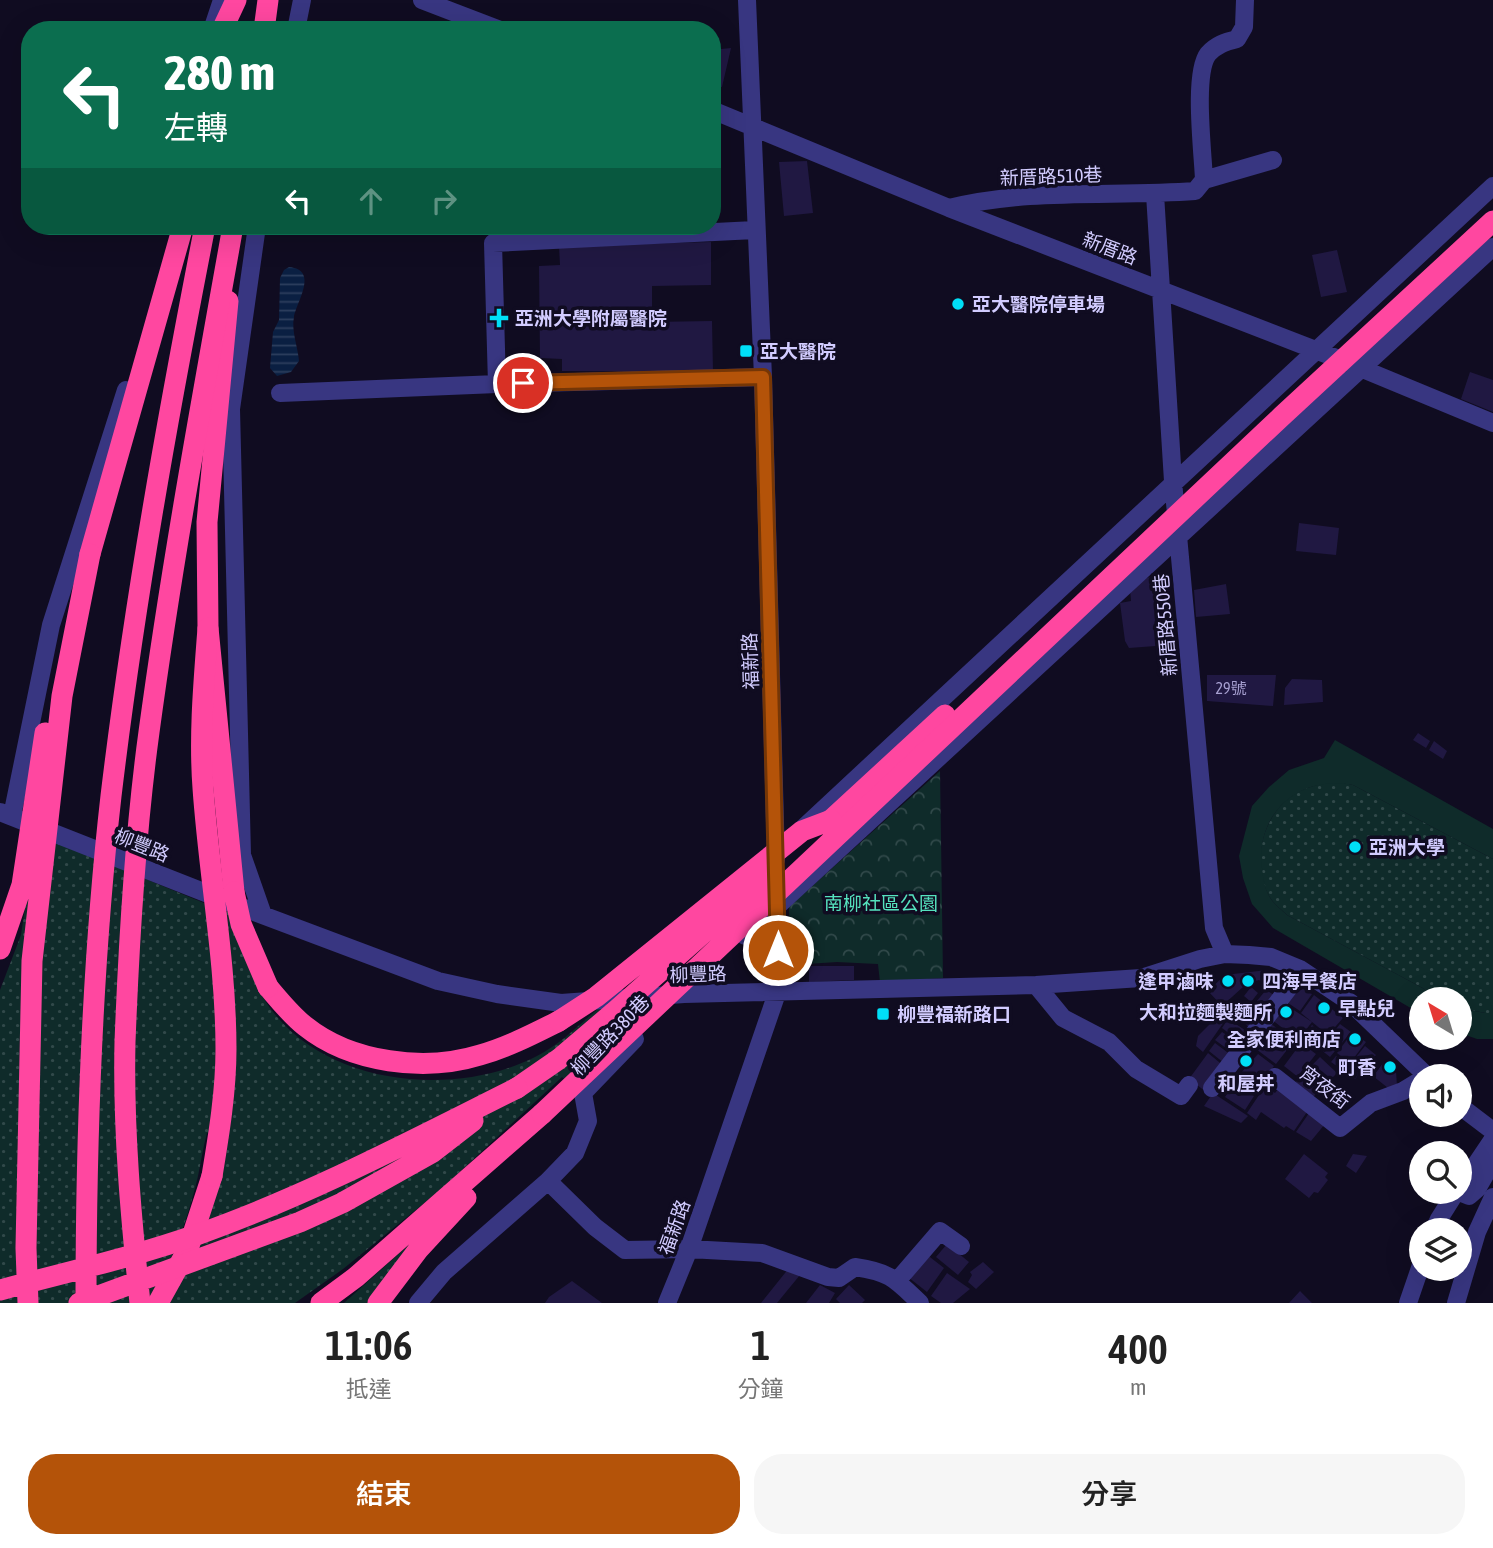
<!DOCTYPE html>
<html lang="zh-TW">
<head>
<meta charset="utf-8">
<style>
  body { margin:0; font-family:"Asap Condensed","Noto Sans TC",sans-serif; background:#f6f6f6; color:#222; height:100vh; display:flex; flex-direction:column; font-size:26px; white-space:nowrap }
  * { box-sizing:border-box; margin:0 }
  p { font-size:23px; color:#767676 }
  .icon { flex:none; width:38px; height:38px; fill:none; stroke:currentColor; stroke-width:2; stroke-linecap:round; stroke-linejoin:round }
  .map { position:relative; height:1303px; overflow:hidden }
  .drawer { display:flex; flex-direction:column; background:#fff; flex:1 }
  .drawer>* { flex:none }
  .banner { position:absolute; left:21px; top:21px; width:700px; height:214px; border-radius:28px; box-shadow:0 7px 28px #0002; background:#0b6e4f; color:#fff; overflow:hidden }
  .needle { width:46px; rotate:322deg }
  .controls { position:absolute; left:1409px; top:987px; display:grid; gap:14px }
  .controls a { display:grid; place-items:center; width:63px; height:63px; border-radius:50%; background:#fff; box-shadow:0 7px 28px #0002; font-size:35px }
  .pin { position:absolute; display:grid; place-items:center; width:60px; height:60px; color:#fff; margin:-30px; border:4px solid #fff; border-radius:50%; box-shadow:0 2px 7px #0007 }
  .me { position:absolute; width:77px; margin:-38px; rotate:0deg; stroke-linejoin:round; filter:drop-shadow(0 0 5px #0008) }
  .turn { display:flex; align-items:center; gap:24px; height:147px; padding:0 28px; font-size:32px }
  .turn .icon { width:91px; height:91px; stroke-width:2.5 }
  .turn b { display:block; font-size:49px; line-height:60px }
  .lanes { display:flex; align-items:center; height:66px; padding:0 28px; background:#0003; justify-content:center; gap:35px; direction:ltr }
  .lanes .off { opacity:.35 }
  .eta { display:flex; justify-content:space-evenly; align-items:center; height:119px; text-align:center }
  .eta b { font-size:42px; font-weight:600; line-height:49px }
  .primary-button { display:flex; gap:14px; margin-top:auto; padding:14px 28px }
  .primary-button a { flex:1; height:80px; border-radius:28px; background:#b45309; color:#fff; font-size:28px; font-weight:600; line-height:80px; text-align:center }
  .primary-button a+a { background:#f6f6f6; color:#222 }
  .map>svg:first-child { display:block }
  .grass { fill:url(#grass-dots) }
  .forest { fill:url(#forest-crowns) }
  .pitch { fill:#0f2b2a }
  .water { fill:url(#water-rules) }
  .building { fill:#201842 }
  .lines { fill:none; stroke-linecap:round; stroke-linejoin:round }
  .minor { stroke:#383681; stroke-width:18 }
  .highway { stroke:#ff47a0; stroke-width:21 }
  .highway-bridge { stroke:#ff47a0; stroke-width:21 }
  .route-casing { stroke:#753606; stroke-width:18 }
  .route { stroke:#b45309; stroke-width:12 }
  .poi-dot { fill:#00dff7; stroke:#100c21; stroke-width:2.5 }
  .labels { text-anchor:middle; dominant-baseline:central; stroke-width:7; stroke-linejoin:round; paint-order:stroke }
  .number-label { font-size:16px; fill:#a69fd0 }
  .street-label { font-size:19px; fill:#d2ccff; stroke:#100c21 }
  .poi-label { font-size:19px; font-weight:bold; fill:#d2ccff; stroke:#100c21; text-anchor:start }
  .park-label { font-size:19px; fill:#55e2be; stroke:#100c21 }
</style>
</head>
<body>
<div class="map">
<svg width="1493" height="1303" viewBox="0 0 1493 1303">
  <defs>
    <pattern id="grass-dots" width="8" height="8" patternUnits="userSpaceOnUse" patternTransform="scale(1.75)"><rect width="8" height="8" fill="#0f2b2a"/><path d="M2 2h.1M6 6h.1" fill="none" stroke="#31494a" stroke-width="1.8" stroke-linecap="round"/></pattern>
    <pattern id="forest-crowns" width="20" height="18" patternUnits="userSpaceOnUse" patternTransform="scale(1.75)"><rect width="20" height="18" fill="#0f2b2a"/><path d="M2 6a3 3 0 1 1 6 0M12 15a3 3 0 1 1 6 0" fill="none" stroke="#31494a"/></pattern>
    <pattern id="water-rules" width="6" height="5" patternUnits="userSpaceOnUse" patternTransform="scale(1.75)"><rect width="6" height="5" fill="#0a1f42"/><path d="M0 2.5h6" fill="none" stroke="#2d3e5e"/></pattern>
  </defs>
  <rect width="100%" height="100%" fill="#100c21"/>
  <path class="grass" d="M1334,781L1353,785L1493,859V1013H1485L1460,1008V999H1443L1287,915C1282,910 1275,905 1271,899C1250,867 1261,816 1293,795C1306,787 1319,784 1334,781Z
    M36,834L204,903L229,909C240,938 248,972 264,999C317,1085 452,1100 537,1056C561,1044 581,1023 600,1007L658,1011L577,1090L562,1077L439,1191L343,1269L295,1303H170L223,1173L229,1136L207,1133C203,1147 201,1162 198,1176C188,1219 171,1268 146,1303H0V990L21,935Z
    M414,1240L370,1303H344Z"/>
  <path class="forest" d="M940,771L943,978L880,982L878,964L837,962L790,965L789,907Z"/>
  <path class="pitch" d="M1335,740L1493,829V859L1353,785C1300,774 1255,813 1262,868C1263,879 1265,890 1271,899C1275,905 1282,910 1287,915L1443,999H1421V1014L1273,928L1252,904L1243,878L1239,856L1252,806L1269,787L1289,770L1324,758Z
    M1460,1008L1485,1013H1493V1039H1477L1460,1033Z"/>
  <path class="water" d="M289,267C319,270 297,301 294,317C291,330 298,348 299,361L291,372L277,376L270,368L273,332L279,320L280,278L284,270Z"/>
  <path class="building" d="M731,48L722,87L712,85V50Z
    M807,161L813,213L784,216L779,162Z
    M711,242V285L652,286V322L712,321L713,372L562,371V359L540,358L539,266L560,265L559,246Z
    M1337,250L1347,292L1321,297L1312,255Z
    M1470,372L1493,380V412L1461,399Z
    M1299,523L1339,528L1336,555L1296,551Z
    M1168,576L1170,594L1163,595L1169,645L1129,648L1125,641L1120,603L1131,601L1130,588L1142,578Z
    M1226,584L1230,614L1196,617L1194,590Z
    M1207,675H1276L1273,706L1207,701Z
    M1292,679L1322,680L1323,702L1284,705L1285,688Z
    M1418,733L1430,741L1426,748L1413,740Z
    M1434,741L1447,751L1443,759L1429,750Z
    M809,966H854V980L809,982Z
    M1267,970L1288,981L1279,994L1259,980L1242,985L1243,987L1222,1006L1208,991L1225,975Z
    M1297,985L1312,994L1300,1011L1285,1001Z
    M1251,987L1258,993L1251,1002L1244,996Z
    M1266,990L1277,997L1252,1030L1241,1020Z
    M1314,995L1343,1018L1328,1035L1301,1013Z
    M1237,1002L1246,1009L1239,1018L1230,1011Z
    M1283,1003L1312,1022L1298,1040L1271,1019Z
    M1218,1016L1224,1022L1203,1052L1196,1046L1198,1036Z
    M1228,1019L1251,1034L1243,1044L1222,1028Z
    M1270,1023L1294,1041L1276,1064L1252,1046Z
    M1340,1024L1351,1032L1330,1057L1320,1049Z
    M1312,1025L1327,1036L1317,1049L1302,1038Z
    M1222,1032L1242,1045L1234,1054L1215,1040Z
    M1352,1033L1366,1042L1350,1063L1337,1053Z
    M1215,1043L1231,1055L1224,1063L1209,1051Z
    M1301,1043L1316,1054L1298,1077L1284,1066Z
    M1365,1046L1376,1055L1363,1071L1352,1062Z
    M1208,1053L1225,1067L1205,1091L1189,1079Z
    M1258,1054L1274,1066L1257,1088L1240,1074Z
    M1336,1056L1361,1072L1355,1079L1331,1062Z
    M1320,1057L1337,1073L1312,1098L1296,1082Z
    M1384,1062L1396,1071L1397,1086L1393,1092L1373,1076Z
    M1234,1083L1254,1096L1245,1110L1225,1097Z
    M1265,1086L1275,1093L1279,1088L1309,1109L1294,1131L1286,1126L1284,1128L1261,1112L1256,1120L1247,1113Z
    M1213,1093L1248,1116L1241,1123L1204,1106Z
    M1309,1113L1325,1124L1311,1141L1296,1132Z
    M1304,1154L1328,1173L1325,1177L1328,1180L1318,1193L1314,1192L1309,1198L1285,1179Z
    M1353,1154L1367,1156L1356,1173L1346,1166Z
    M947,1244L969,1262L958,1275L936,1257Z
    M926,1254L944,1268L927,1292L908,1277Z
    M983,1262L994,1272L976,1289L968,1282L972,1275L970,1272Z
    M789,1268L800,1275L777,1303H761Z
    M947,1273L970,1289L953,1303H941L931,1296Z
    M572,1281L602,1303H545L549,1297Z
    M820,1285L835,1293L829,1303H806Z
    M849,1285L865,1300L862,1303H840L836,1299Z
    M1300,1291L1312,1303H1289Z"/>
  <g class="lines">
    <path class="minor" d="M422,0L500,30
      M747,0L763,377L776,860
      M212,30L222,0
      M296,30L302,0
      M712,110L949,208L1336,358L1493,423
      M1204,180L1273,160
      M1155,194L1173,481L1214,928L1225,954
      M949,208C1030,188 1113,197 1195,191L1204,180C1203,153 1193,74 1208,54C1216,45 1225,42 1237,39L1244,27L1245,0
      M257,226L231,409L242,855L263,915
      M755,230L493,243L497,384L763,377
      M280,393L497,384
      M0,812L244,908L438,981L497,994L561,1003L684,994L1036,985L1141,978L1200,959L1225,954L1249,955L1271,957L1300,969L1351,1003L1427,1076
      M12,816L51,625L126,390
      M801,830L1493,186
      M745,936L1493,247
      M1036,985L1063,1018L1109,1042L1136,1069L1181,1096L1189,1085
      M635,1039L583,1093L588,1121L575,1153L548,1181L595,1227L625,1250L689,1249L762,1253L828,1277L839,1278L855,1267C890,1272 895,1279 920,1303
      M1275,1077L1340,1128L1371,1103L1403,1091L1421,1080
      M1212,1088L1291,985L1300,969
      M1460,1106L1493,1131
      M1460,1188L1493,1139
      M1459,1192L1469,1196L1477,1189L1493,1161
      M1434,1230L1439,1219L1456,1192
      M897,1281L940,1231L961,1246
      M418,1303L444,1272L548,1181
      M667,1303L689,1249L777,993V899
      M1408,1303L1421,1265
      M1456,1303L1477,1232L1493,1197"/>
    <path class="highway" d="M222,30L236,0
      M264,30L268,0
      M228,301L207,522L208,628L234,892
      M90,554L183,226
      M831,820L945,715
      M268,987C280,1001 291,1015 305,1026C351,1063 425,1072 480,1055C508,1047 533,1034 559,1021
      M517,1088L559,1059L613,1013
      M158,1303L188,1249L212,1176
      M321,1303L356,1277L542,1114
      M378,1303L418,1250L466,1198"/>
    <path class="highway-bridge" d="M208,628C204,681 199,734 203,788C209,875 226,962 226,1049C226,1091 219,1134 212,1176
      M234,892L241,924L268,987
      M0,949L22,885L45,733
      M613,1013L772,872
      M559,1021L596,997L802,831L831,820
      M542,1114L1282,416L1493,221
      M0,1290C67,1272 134,1257 199,1234C309,1195 413,1140 517,1088
      M28,1303L26,1248L32,961L62,696L90,554
      M79,1303L300,1222L342,1203L433,1152L473,1121
      M86,1303C86,1134 92,964 111,796C134,604 168,415 205,226
      M140,1303C131,1217 123,1129 125,1042C129,938 135,834 149,732C172,562 203,394 233,226"/>
  </g>
  <g class="lines">
    <g class="route-casing">
      <path id="route" d="M523,383L763,377L778,950"/>
    </g>
    <use href="#route" class="route"/>
  </g>
  <g class="poi-dot">
    <circle cx="958" cy="304" r="7"/>
    <path d="M495.5 307.5h7v7h7v7h-7v7h-7v-7h-7v-7h7z"/>
    <rect x="739" y="344" width="14" height="14" rx="3.5"/>
    <circle cx="1355" cy="847" r="7"/>
    <circle cx="1228" cy="981" r="7"/>
    <circle cx="1248" cy="981" r="7"/>
    <circle cx="1324" cy="1008" r="7"/>
    <circle cx="1286" cy="1012" r="7"/>
    <rect x="876" y="1007" width="14" height="14" rx="3.5"/>
    <circle cx="1355" cy="1039" r="7"/>
    <circle cx="1246" cy="1061" r="7"/>
    <circle cx="1390" cy="1067" r="7"/>
  </g>
  <g class="labels">
    <g class="number-label">
      <text x="1231" y="688">29號</text>
    </g>
    <g class="street-label">
      <text transform="translate(1051 176) rotate(-2)">新厝路510巷</text>
      <text transform="translate(1110 248) rotate(21)">新厝路</text>
      <text transform="translate(1165 625) rotate(-95)">新厝路550巷</text>
      <text transform="translate(750 661) rotate(-92)">福新路</text>
      <text transform="translate(142 845) rotate(22)">柳豐路</text>
      <text transform="translate(698 974) rotate(-2)">柳豐路</text>
      <text transform="translate(610 1035) rotate(-46)">柳豐路380巷</text>
      <text transform="translate(1325 1087) rotate(37)">宵夜街</text>
      <text transform="translate(674 1227) rotate(-70)">福新路</text>
    </g>
    <g class="poi-label">
      <text x="972" y="304">亞大醫院停車場</text>
      <text x="515" y="318">亞洲大學附屬醫院</text>
      <text x="760" y="351">亞大醫院</text>
      <text x="1369" y="847">亞洲大學</text>
      <text x="1214" y="981" text-anchor="end">逢甲滷味</text>
      <text x="1262" y="981">四海早餐店</text>
      <text x="1338" y="1008">早點兒</text>
      <text x="1272" y="1012" text-anchor="end">大和拉麵製麵所</text>
      <text x="897" y="1014">柳豐福新路口</text>
      <text x="1341" y="1039" text-anchor="end">全家便利商店</text>
      <text x="1376" y="1067" text-anchor="end">町香</text>
      <text x="1246" y="1083" text-anchor="middle">和屋丼</text>
    </g>
    <g class="park-label">
      <text x="881" y="903">南柳社區公園</text>
    </g>
  </g>
</svg>
<div class="controls">
<a><svg class="needle" viewBox="-14 -14 28 28"><path d="M0-13l5 13h-10z" fill="#e53935"/><path d="M0 13l5-13h-10z" fill="#767676"/></svg></a>
<a><svg class="icon" aria-label="sound" viewBox="0 0 24 24"><path d="M4 9h4l5-4v14l-5-4H4zM17 9q2 3 0 6"/></svg></a>
<a><svg class="icon" aria-label="search" viewBox="0 0 24 24"><circle cx="10" cy="10" r="6"/><path d="M15 15l6 6"/></svg></a>
<a><svg class="icon" aria-label="layers" viewBox="0 0 24 24"><path d="M12 4l9 5-9 5-9-5zM3 14l9 5 9-5"/></svg></a>
</div>
<div class="pin" style="left:523px;top:383px;background:#d93025"><svg class="icon" aria-label="arrive" viewBox="0 0 24 24"><path d="M6 21V4h12l-3 4 3 4H6"/></svg></div>
<svg class="me" style="left:778px;top:950px" viewBox="-20 -20 40 40"><circle r="17" fill="#b45309" stroke="#fff" stroke-width="3"/><path d="M0-11L8 9 0 5-8 9z" fill="#fff"/></svg>
<div class="banner">
<div class="turn"><svg class="icon" aria-label="left" viewBox="0 0 24 24"><path d="M17 20v-9H6M10 6l-5 5 5 5"/></svg><div><b>280 m</b>左轉</div></div>
<div class="lanes"><svg class="icon" aria-label="left" viewBox="0 0 24 24"><path d="M17 20v-9H6M10 6l-5 5 5 5"/></svg><svg class="icon off" aria-label="ahead" viewBox="0 0 24 24"><path d="M12 20V5M6 11l6-6 6 6"/></svg><svg class="icon off" aria-label="right" viewBox="0 0 24 24"><path d="M7 20v-9h11M14 6l5 5-5 5"/></svg></div>
</div>
</div>
<section class="drawer">
<div class="eta">
<div><b>11:06</b><p>抵達</p></div>
<div><b>1</b><p>分鐘</p></div>
<div><b>400</b><p>m</p></div>
</div>
<div class="primary-button"><a>結束</a><a>分享</a></div>
</section>
</body>
</html>
